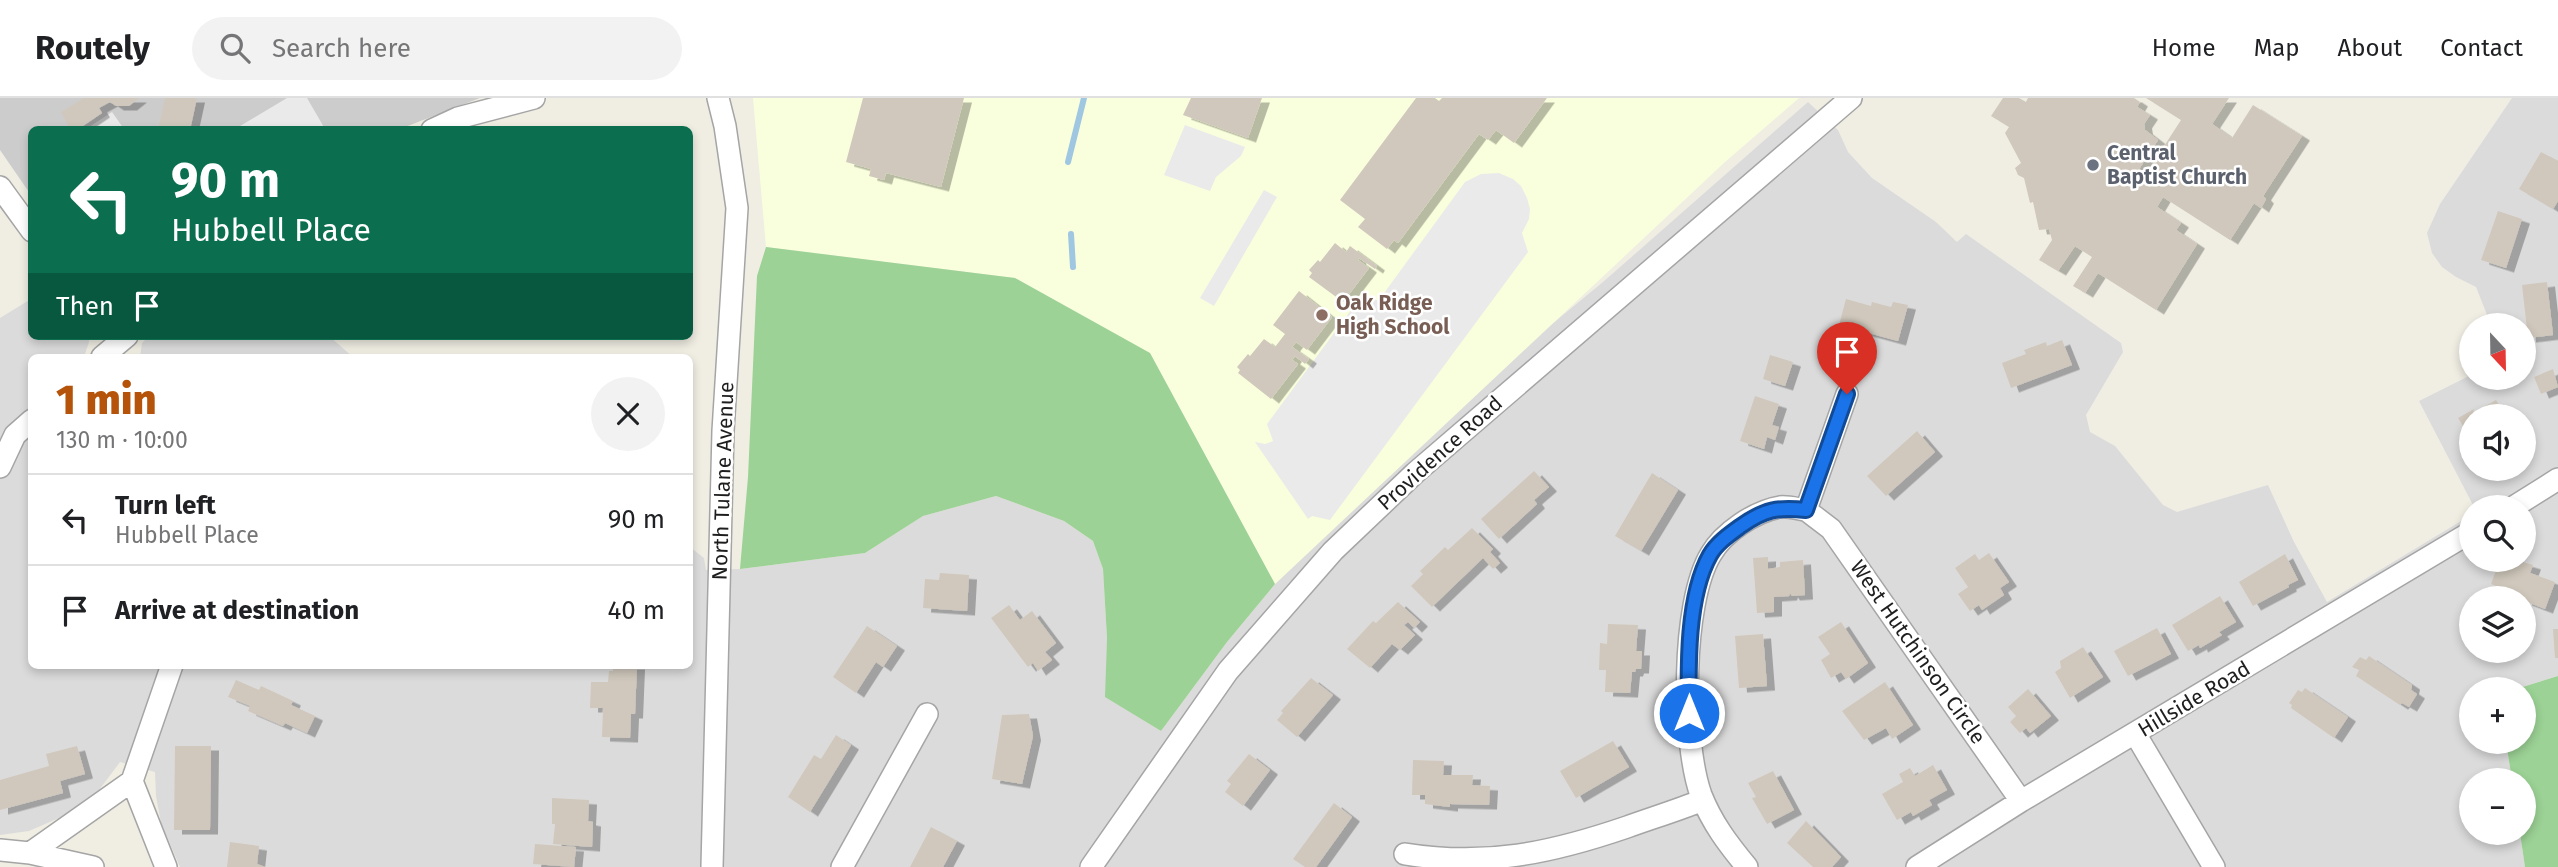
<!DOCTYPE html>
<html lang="en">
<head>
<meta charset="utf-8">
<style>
  body { margin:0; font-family:"Fira Sans",sans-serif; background:#f2f2f2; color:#202124; height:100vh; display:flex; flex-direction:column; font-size:26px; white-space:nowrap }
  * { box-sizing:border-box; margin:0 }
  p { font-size:23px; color:#757577 }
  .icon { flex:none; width:38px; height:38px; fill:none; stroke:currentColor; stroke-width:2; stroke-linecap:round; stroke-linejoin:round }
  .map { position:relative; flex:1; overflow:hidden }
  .drawer { position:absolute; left:28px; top:256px; width:665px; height:315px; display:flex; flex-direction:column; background:#fff; border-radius:10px; box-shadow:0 4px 10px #0003 }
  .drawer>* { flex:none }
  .banner { position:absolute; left:28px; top:28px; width:665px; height:214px; border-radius:10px; box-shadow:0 4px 10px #0003; background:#0b6e4f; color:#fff; overflow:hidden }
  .needle { width:46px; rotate:158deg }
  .buttons { position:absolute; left:2459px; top:215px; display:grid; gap:14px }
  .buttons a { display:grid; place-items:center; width:77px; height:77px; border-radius:50%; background:#fff; box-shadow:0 4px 10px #0003; font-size:35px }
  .pin { position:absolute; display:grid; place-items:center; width:60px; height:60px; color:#fff; margin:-72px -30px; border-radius:50% 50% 50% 0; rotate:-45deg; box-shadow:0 0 7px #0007 }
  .pin .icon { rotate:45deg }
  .me { position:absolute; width:77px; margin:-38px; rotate:0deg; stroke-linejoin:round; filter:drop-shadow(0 0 5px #0008) }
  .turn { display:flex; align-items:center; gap:24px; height:147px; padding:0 28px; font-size:32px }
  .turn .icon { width:91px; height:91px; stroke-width:2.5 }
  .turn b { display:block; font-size:49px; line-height:60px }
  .then { display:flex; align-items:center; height:66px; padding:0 28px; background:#0003; gap:14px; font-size:26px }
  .round { display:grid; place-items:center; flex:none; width:74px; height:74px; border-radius:37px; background:#f2f2f2 }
  .headline { display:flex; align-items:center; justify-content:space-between; height:119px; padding:0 28px }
  h1 { font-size:42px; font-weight:800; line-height:52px; color:#b45309 }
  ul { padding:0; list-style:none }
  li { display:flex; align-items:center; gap:21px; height:91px; padding:0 28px; border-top:2px solid #e0e0e0 }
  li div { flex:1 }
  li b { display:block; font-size:26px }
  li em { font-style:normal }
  header { display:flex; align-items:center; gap:42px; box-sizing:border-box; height:98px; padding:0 35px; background:#fff; border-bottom:2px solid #e0e0e0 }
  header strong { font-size:33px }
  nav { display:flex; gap:38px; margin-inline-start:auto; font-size:24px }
  .search { width:490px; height:63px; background:#f2f2f2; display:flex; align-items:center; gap:18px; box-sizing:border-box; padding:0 24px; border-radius:38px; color:#757577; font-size:26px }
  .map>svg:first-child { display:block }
  .residential { fill:#dcdbdb; fill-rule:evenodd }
  .education { fill:#f9ffdd }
  .religious { fill:#ccc }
  .forest { fill:#9cd295 }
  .parking { fill:#eaeaea }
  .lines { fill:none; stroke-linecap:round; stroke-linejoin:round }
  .stream { stroke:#a0c7e1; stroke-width:6 }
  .building { fill:#d0c8bc; filter:url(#shadow) }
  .minor-casing { stroke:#a5a5a5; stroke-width:24 }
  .minor { stroke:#fff; stroke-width:21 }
  .route-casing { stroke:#114b97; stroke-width:18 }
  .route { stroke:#1a73e8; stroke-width:12 }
  .worship-dot { fill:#6b7280; stroke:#fff; stroke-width:2.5 }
  .education-dot { fill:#8d6e63; stroke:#fff; stroke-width:2.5 }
  .labels { text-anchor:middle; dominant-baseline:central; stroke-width:5; stroke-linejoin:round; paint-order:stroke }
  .worship-label { font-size:21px; font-weight:bold; fill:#5b616d; stroke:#fff; text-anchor:start }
  .education-label { font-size:21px; font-weight:bold; fill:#785e54; stroke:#fff; text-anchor:start }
  .street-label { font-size:21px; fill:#1e1e1e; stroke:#fff }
</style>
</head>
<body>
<header>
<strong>Routely</strong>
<div class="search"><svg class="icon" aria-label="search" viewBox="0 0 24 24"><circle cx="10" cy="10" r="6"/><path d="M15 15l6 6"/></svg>Search here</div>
<nav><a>Home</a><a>Map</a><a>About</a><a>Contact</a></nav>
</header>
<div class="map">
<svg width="2558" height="769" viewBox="0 0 2558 769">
  <defs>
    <filter id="shadow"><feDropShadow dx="8" dy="4.5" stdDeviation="0" flood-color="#0004"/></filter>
  </defs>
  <rect width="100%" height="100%" fill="#f0eee3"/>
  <path class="residential" d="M2512,0H2558V578L2516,591L2471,592V644H2506L2512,682H2471V735H2520L2525,769H180L161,725L156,698L155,674L120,664L99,692L73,714L29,733L0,737V220L31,201L32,238H89V244L84,259H32V567H690V449L704,460L706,472L740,471L865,455L923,418L996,398L1064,423L1093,443L1103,471L1107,540L1106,599L1161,633L1227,544L1275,486L1529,245L1603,184L1808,4L1838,32L1848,54L1872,80L1936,124L1957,144L1966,136L2121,245L2123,254L2086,317L2090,334L2115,348L2163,407L2177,414L2268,387L2294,444L2327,504L2471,417V462H2524V410L2474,409L2419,303L2471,277V280H2524V228L2491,227L2476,189L2456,179L2442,169L2432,155L2427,135L2440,106ZM2471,318H2524V371H2471ZM2471,500H2524V553H2471Z
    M149,238H329L353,259H140L142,245Z"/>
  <path class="education" d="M753,0H1799L1725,64L1275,486L1150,255L1015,180L766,149Z"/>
  <path class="religious" d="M0,0H480L400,31L32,32L31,97L0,52Z"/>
  <path class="forest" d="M766,149L1015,180L1150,255L1275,486L1227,544L1161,633L1105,599L1107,540L1103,471L1093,443L1064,423L996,398L923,418L865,455L740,471L748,379L757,178Z
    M2558,578V769H2525L2520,735H2524V682H2512L2506,644H2524V592L2516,591Z"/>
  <path class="parking" d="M287,0H307L325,31H235Z
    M112,14L124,31H86Z
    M1185,27L1245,49L1241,58L1216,79L1210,93L1164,77Z
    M1499,75L1513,81L1521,88L1527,100L1530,111L1529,121L1522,135L1528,154L1330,422L1312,418L1308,421L1255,344L1265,346L1273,343L1267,326L1359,201L1379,202L1465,84L1481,76Z
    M1264,92L1277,99L1214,208L1200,200Z"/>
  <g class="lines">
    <path class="stream" d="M1068,64L1084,0
      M1071,136L1073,169"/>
  </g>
  <path class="building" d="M84,0H139L129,8H116L110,4L99,10L102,15L77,32H71L61,14Z
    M165,0H197L190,32L159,28Z
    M863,0H964L941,89L886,75L884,82L869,78L871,71L846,64Z
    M1191,0H1262L1248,40L1183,17Z
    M1416,0H1435L1439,3L1442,0H1547L1514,45L1496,32L1488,42L1479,36L1398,145L1394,142L1387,151L1358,129L1365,121L1340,102Z
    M2003,0H2019L2026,4L2028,0H2134L2140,4L2137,9L2150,17L2144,26L2145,32L2158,42L2139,71L2146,76L2181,22L2146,0H2229L2212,26L2232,40L2253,7L2302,38L2263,98L2266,101L2261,110L2254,105L2230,142L2163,99L2157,109L2181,125L2176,132L2197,146L2156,212L2098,175L2085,195L2073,188L2092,159L2075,148L2058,173L2039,162L2052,142L2049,131L2039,132L2033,104L2030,105L2024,80L2018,77L2015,70L2021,65L2005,35L2009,29L1991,18Z
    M2541,54L2558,63V103L2553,111L2519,91Z
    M2498,113L2522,121L2506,170L2481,162Z
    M1335,145L1346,154L1350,148L1377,168L1375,171L1359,160L1358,162L1369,170L1343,204L1309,179L1312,175L1309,172L1318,162L1320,164Z
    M2547,184L2553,237L2528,240L2522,187Z
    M1299,193L1332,219L1307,252L1296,244L1292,249L1309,261L1305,266L1295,258L1292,262L1298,266L1271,301L1238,275L1240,272L1237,269L1248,256L1250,258L1264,241L1275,249L1285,236L1273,227Z
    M1846,201L1871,208L1872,204L1891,209L1893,204L1908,207L1898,243L1839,227Z
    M2062,242L2072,267L2011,290L2002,265L2026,256L2024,252L2046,244L2047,248Z
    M1770,257L1793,264L1785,288L1763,281Z
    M2553,271L2558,289L2541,296L2534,279Z
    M1755,298L1779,306L1772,327L1779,329L1775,342L1767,339L1764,351L1740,343Z
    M2496,302L2506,318H2471V341L2458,320L2474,311L2473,315Z
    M1917,333L1935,354L1886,398L1867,378Z
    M1534,373L1549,389L1534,402L1537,406L1499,441L1481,421Z
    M1652,375L1678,392L1641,453L1615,438Z
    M1472,430L1493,451L1490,454L1500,465L1493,471L1483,460L1432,509L1411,488L1423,476L1420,473L1445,449L1448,452Z
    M1989,455L2009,484L2000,490L2004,497L1982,512L1979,507L1970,513L1958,496L1968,489L1955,470L1975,456L1979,462Z
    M2285,456L2298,482L2288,487L2289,489L2253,508L2239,484Z
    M1768,459V471L1780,469V464L1803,462L1805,497L1792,498L1790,495L1789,498L1774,499V514L1757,515L1753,460Z
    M2506,463L2519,468L2520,463L2533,467L2530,475L2555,484L2545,511L2524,503V500L2499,494L2501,490L2491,486L2498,467L2504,470Z
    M940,475L969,477L967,513L923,510L925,481L939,482Z
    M2220,498L2236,524L2219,534L2222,537L2200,550L2199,547L2188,553L2172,527Z
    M1398,504L1420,524L1414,530L1408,524L1404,527L1415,537L1400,552L1392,546L1370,570L1347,551L1373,523L1376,525Z
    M1009,507L1020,522L1032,513L1056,545L1045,554L1052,562L1038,573L1033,565L1028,569L991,520Z
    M1841,524L1868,565L1846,581L1841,574L1831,580L1821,562L1830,556L1818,539Z
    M1608,526L1638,527L1636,553H1642L1641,571H1636L1635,574H1632L1630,595L1605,594L1606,572H1599L1600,545L1607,546Z
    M867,528L897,548L883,569L876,564L856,595L833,579Z
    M2157,530L2171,556L2128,578L2114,553Z
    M2553,531H2558V560H2555Z
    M1763,536L1767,588L1739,590L1735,538Z
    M2083,549L2103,579L2070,600L2055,574L2061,570L2060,563Z
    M2369,558L2412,587L2411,592L2417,596L2409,609L2402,605L2400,607L2356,578L2359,572L2352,569L2360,559L2366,562Z
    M613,567H637L635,616H631L630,640L602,639L603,610H590L591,584H608L609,573H613Z
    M1311,580L1333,597L1297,639L1277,622L1283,615L1281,613Z
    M236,582L259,592L261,588L293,603L291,607L315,618L307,635L285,625L283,628L248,613L250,608L228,599Z
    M1885,584L1913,627L1892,641L1886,630L1864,642L1842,613Z
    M2305,590L2348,619L2334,640L2291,610L2292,607L2289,605L2298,592L2302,594Z
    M2028,591L2051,618L2030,635L2026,630L2020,635L2010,624L2016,618L2008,609Z
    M1029,616L1033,638L1022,686L992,681L1002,617Z
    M836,637L851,647L810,714L788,699L814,657L821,661Z
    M1613,643L1629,669L1576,700L1560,673Z
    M77,648L85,676L60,683L63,695L0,712V682L49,668L46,656Z
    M175,648H211L210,732H174Z
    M1249,656L1270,672L1243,708L1225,694L1231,686L1227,683Z
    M1413,662L1444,663L1443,677H1473L1472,687L1490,688L1489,707L1450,706V709L1425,706V697H1412Z
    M1933,667L1947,692L1929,702L1932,707L1913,718L1911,714L1897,722L1882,696L1903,684L1899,676L1910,670L1915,678Z
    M1773,673L1794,712L1767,726L1752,700L1756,699L1748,685Z
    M552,700L589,702L588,723L593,724L592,749L553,746L555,726H552Z
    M1334,705L1352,719L1316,769H1305L1293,761Z
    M1806,723L1841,759L1832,769H1813L1787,745Z
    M931,729L957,743L943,769H910Z
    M230,744L259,748L257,766L265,769H227Z
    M535,746L576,749L574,769L533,766Z"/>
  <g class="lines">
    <g class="minor-casing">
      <path id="minor" d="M432,32L458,20L534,0
        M0,89L32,133
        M102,259L127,238
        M0,369L15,337L32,322
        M2512,410L2558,381
        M1806,412L1831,431L2021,703
        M1806,412L1847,296
        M2136,637L2214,769
        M132,683L166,769
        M0,752L30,755L93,769
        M30,755L132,683L172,567
        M1405,756C1486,769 1551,755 1627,729C1652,720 1678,712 1703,702
        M712,769L723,333L737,110L725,28L718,0
        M842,769L927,616
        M1091,769L1228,573L1333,453L1415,375L1851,0
        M1747,769C1728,746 1712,725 1701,697C1682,644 1681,505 1711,456C1723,435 1755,413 1780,409C1788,408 1798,411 1806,412
        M1917,769L2021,703L2471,434"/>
    </g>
    <use href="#minor" class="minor"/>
  </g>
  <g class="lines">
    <g class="route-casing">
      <path id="route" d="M1689,615C1688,568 1687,498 1710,457C1717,445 1730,436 1741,428C1765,411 1778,409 1806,412L1847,296"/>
    </g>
    <use href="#route" class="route"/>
  </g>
  <circle class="worship-dot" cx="2093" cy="67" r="7"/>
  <circle class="education-dot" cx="1322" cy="217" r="7"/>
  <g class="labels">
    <g class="worship-label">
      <text x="2107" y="55">Central<tspan x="2107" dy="24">Baptist Church</tspan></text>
    </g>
    <g class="education-label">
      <text x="1336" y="205">Oak Ridge<tspan x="1336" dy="24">High School</tspan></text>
    </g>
    <g class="street-label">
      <text transform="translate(1440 355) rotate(-42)">Providence Road</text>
      <text transform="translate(723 383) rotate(-88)">North Tulane Avenue</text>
      <text transform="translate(1918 554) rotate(55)">West Hutchinson Circle</text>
      <text transform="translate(2194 601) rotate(-31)">Hillside Road</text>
    </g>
  </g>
</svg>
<div class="buttons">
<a><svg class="needle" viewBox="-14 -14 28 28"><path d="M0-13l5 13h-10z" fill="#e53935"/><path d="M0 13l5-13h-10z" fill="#757577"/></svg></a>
<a><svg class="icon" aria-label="sound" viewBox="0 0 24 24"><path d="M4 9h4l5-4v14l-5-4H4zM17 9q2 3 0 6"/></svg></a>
<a><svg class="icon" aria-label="search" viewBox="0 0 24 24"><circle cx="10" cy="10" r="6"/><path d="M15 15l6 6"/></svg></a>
<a><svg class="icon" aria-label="layers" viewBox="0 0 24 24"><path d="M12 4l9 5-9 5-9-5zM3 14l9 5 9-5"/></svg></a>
<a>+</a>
<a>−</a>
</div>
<div class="pin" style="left:1847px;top:296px;background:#d93025"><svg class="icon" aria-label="arrive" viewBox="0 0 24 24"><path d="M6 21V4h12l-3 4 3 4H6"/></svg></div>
<svg class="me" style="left:1689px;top:615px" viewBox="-20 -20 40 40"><circle r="17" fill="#1a73e8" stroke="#fff" stroke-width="3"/><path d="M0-11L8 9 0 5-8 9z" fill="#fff"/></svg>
<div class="banner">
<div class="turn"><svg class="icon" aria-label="left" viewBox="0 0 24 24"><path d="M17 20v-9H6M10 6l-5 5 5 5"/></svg><div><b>90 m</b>Hubbell Place</div></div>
<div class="then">Then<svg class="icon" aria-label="arrive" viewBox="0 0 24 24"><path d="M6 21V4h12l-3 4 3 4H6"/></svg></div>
</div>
<section class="drawer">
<div class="headline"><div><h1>1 min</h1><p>130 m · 10:00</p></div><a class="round"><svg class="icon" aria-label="close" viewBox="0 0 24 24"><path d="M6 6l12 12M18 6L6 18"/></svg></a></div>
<ul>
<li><svg class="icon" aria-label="left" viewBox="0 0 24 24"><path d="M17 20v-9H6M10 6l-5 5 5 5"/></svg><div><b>Turn left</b><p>Hubbell Place</p></div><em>90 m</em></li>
<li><svg class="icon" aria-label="arrive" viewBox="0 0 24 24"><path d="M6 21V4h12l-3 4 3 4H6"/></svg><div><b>Arrive at destination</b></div><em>40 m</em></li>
</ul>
</section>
</div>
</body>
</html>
